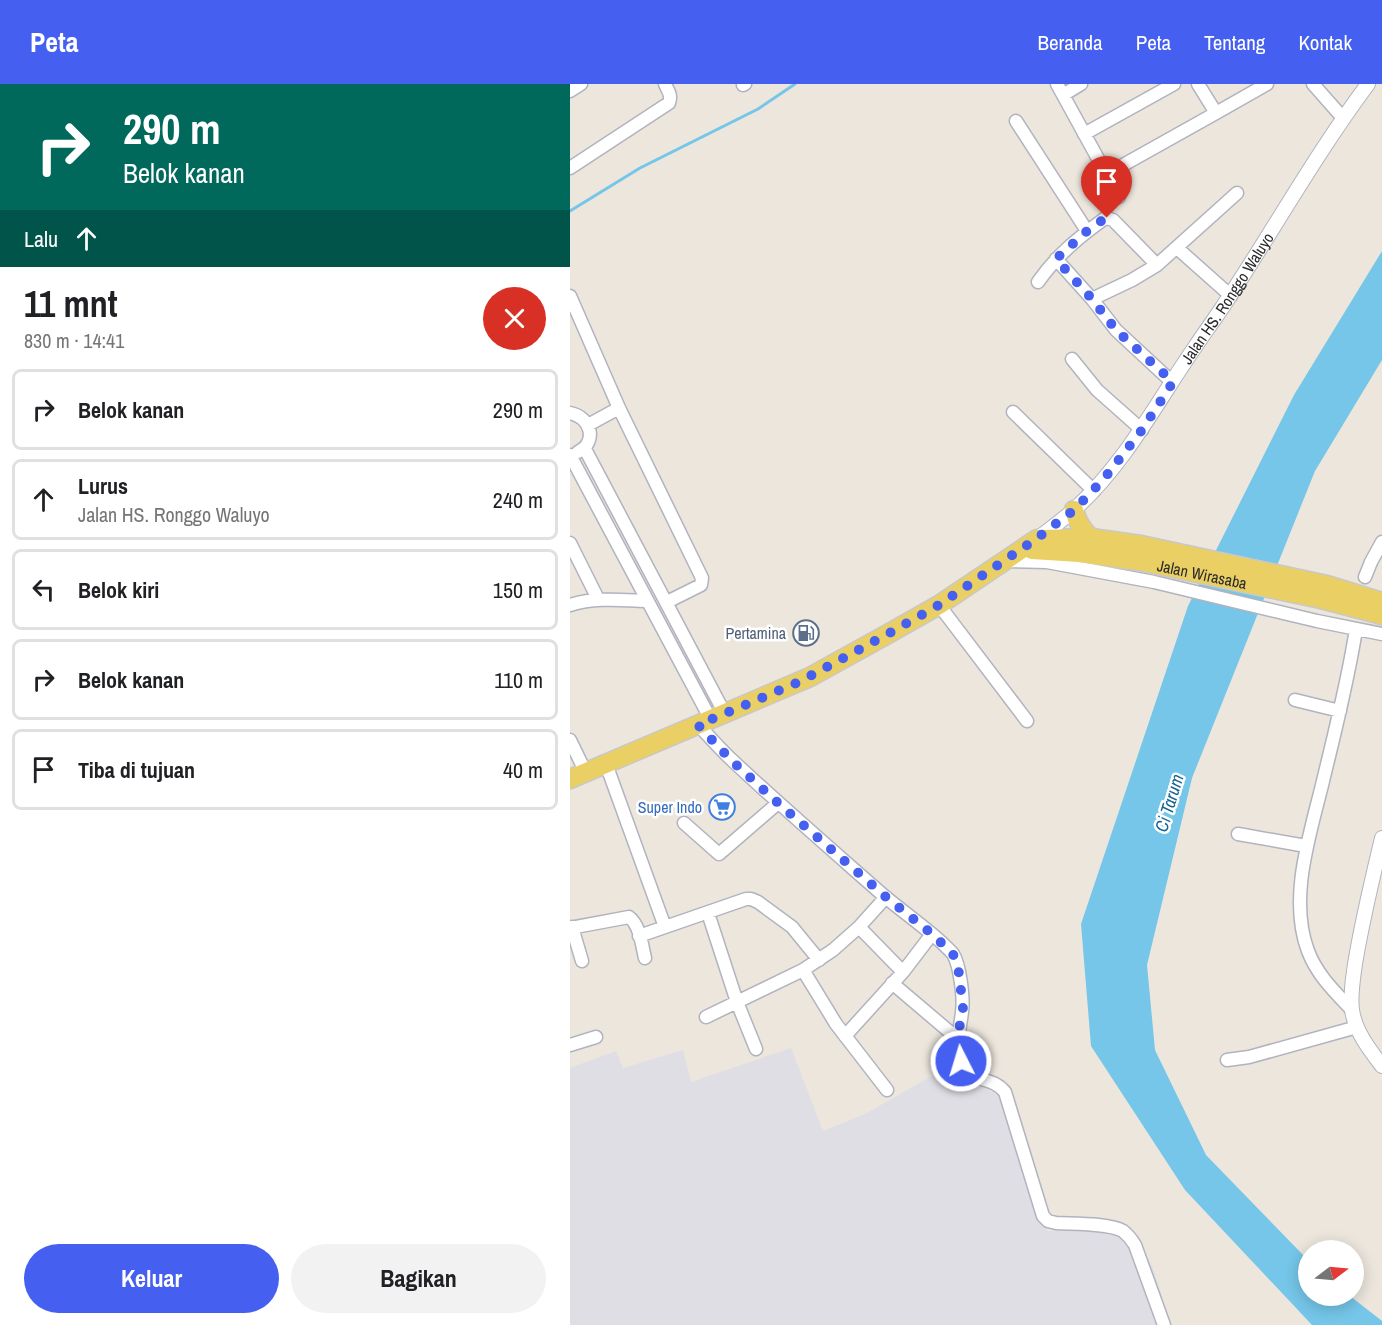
<!DOCTYPE html>
<html lang="id">
<head>
<meta charset="utf-8">
<style>
  body { margin:0; font-family:"Archivo Narrow",sans-serif; background:#f2f2f2; color:#202124; height:100vh; display:flex; flex-direction:column; font-size:22px; white-space:nowrap }
  * { box-sizing:border-box; margin:0 }
  p { font-size:20px; color:#757577 }
  .icon { flex:none; width:33px; height:33px; fill:none; stroke:currentColor; stroke-width:2; stroke-linecap:round; stroke-linejoin:round }
  .map { position:relative; flex:1; overflow:hidden }
  .panel { display:flex; flex-direction:column; background:#fff; width:570px }
  .panel>* { flex:none }
  .hud { background:#00695c; color:#fff; overflow:hidden }
  .needle { width:39px; rotate:74deg }
  .controls { position:absolute; left:728px; top:1156px; display:grid; gap:12px }
  .controls a { display:grid; place-items:center; width:66px; height:66px; border-radius:50%; background:#fff; box-shadow:0 3px 15px #0003; font-size:30px }
  .pin { position:absolute; display:grid; place-items:center; width:51px; height:51px; color:#fff; margin:-62px -26px; border-radius:50% 50% 50% 0; rotate:-45deg; box-shadow:0 0 6px #0007 }
  .pin .icon { rotate:45deg }
  .me { position:absolute; width:66px; margin:-33px; rotate:355deg; stroke-linejoin:round; filter:drop-shadow(0 0 4px #0008) }
  .turn { display:flex; align-items:center; gap:21px; height:126px; padding:0 24px; font-size:27px }
  .turn .icon { width:78px; height:78px; stroke-width:2.5 }
  .turn b { display:block; font-size:42px; line-height:51px }
  .then { display:flex; align-items:center; height:57px; padding:0 24px; background:#0003; gap:12px; font-size:22px }
  .round { display:grid; place-items:center; flex:none; width:63px; height:63px; border-radius:32px; background:#f2f2f2 }
  .overview { display:flex; align-items:center; justify-content:space-between; height:102px; padding:0 24px }
  h1 { font-size:36px; font-weight:700; line-height:45px }
  .primary-button { display:flex; gap:12px; margin-top:auto; padding:12px 24px }
  .primary-button a { flex:1; height:69px; border-radius:36px; background:#455ff1; color:#fff; font-size:24px; font-weight:700; line-height:69px; text-align:center }
  .primary-button a+a { background:#f2f2f2; color:#202124 }
  ul { padding:0; list-style:none }
  li { display:flex; align-items:center; gap:18px; height:81px; margin:0 12px 9px; padding:0 12px; border:3px solid #e0e0e0; border-radius:9px }
  li div { flex:1 }
  li b { display:block; font-size:22px }
  li em { font-style:normal }
  header { display:flex; align-items:center; gap:36px; box-sizing:border-box; height:84px; padding:0 30px; background:#455ff1; color:#fff }
  header strong { font-size:28px }
  nav { display:flex; gap:33px; margin-inline-start:auto; font-size:21px }
  main { display:flex; flex:1; min-height:0 }
  .map>svg:first-child { display:block }
  .industrial { fill:#e0dee5 }
  .water { fill:#75c6e9 }
  .lines { fill:none; stroke-linecap:round; stroke-linejoin:round }
  .stream { stroke:#75c6e9; stroke-width:3 }
  .minor-casing { stroke:#b1b3be; stroke-width:15 }
  .tertiary-casing { stroke:#b1b3be; stroke-width:16 }
  .primary-casing { stroke:#c8c8c8; stroke-width:21 }
  .minor { stroke:#fff; stroke-width:12 }
  .tertiary { stroke:#fff; stroke-width:14 }
  .primary { stroke:#ead064; stroke-width:18 }
  .route { stroke:#455ff1; stroke-width:10; stroke-dasharray:0 18 }
  .labels { text-anchor:middle; dominant-baseline:central; stroke-width:5; stroke-linejoin:round; paint-order:stroke }
  .street-label { font-size:16px; fill:#2b2b2b; stroke:#fff }
  .service-label { font-size:16px; fill:#4e5e75; stroke:#fff; text-anchor:end }
  .shop-label { font-size:16px; fill:#366cbe; stroke:#fff; text-anchor:end }
  .water-label { font-size:18px; font-style:italic; fill:#146496; stroke:#fff }
</style>
</head>
<body>
<header>
<strong>Peta</strong>
<nav><a>Beranda</a><a>Peta</a><a>Tentang</a><a>Kontak</a></nav>
</header>
<main>
<section class="panel">
<div class="hud">
<div class="turn"><svg class="icon" aria-label="right" viewBox="0 0 24 24"><path d="M7 20v-9h11M14 6l5 5-5 5"/></svg><div><b>290 m</b>Belok kanan</div></div>
<div class="then">Lalu<svg class="icon" aria-label="ahead" viewBox="0 0 24 24"><path d="M12 20V5M6 11l6-6 6 6"/></svg></div>
</div>
<div class="overview"><div><h1>11 mnt</h1><p>830 m · 14:41</p></div><a class="round" style="background:#d93025;color:#fff"><svg class="icon" aria-label="close" viewBox="0 0 24 24"><path d="M6 6l12 12M18 6L6 18"/></svg></a></div>
<ul>
<li><svg class="icon" aria-label="right" viewBox="0 0 24 24"><path d="M7 20v-9h11M14 6l5 5-5 5"/></svg><div><b>Belok kanan</b></div><em>290 m</em></li>
<li><svg class="icon" aria-label="ahead" viewBox="0 0 24 24"><path d="M12 20V5M6 11l6-6 6 6"/></svg><div><b>Lurus</b><p>Jalan HS. Ronggo Waluyo</p></div><em>240 m</em></li>
<li><svg class="icon" aria-label="left" viewBox="0 0 24 24"><path d="M17 20v-9H6M10 6l-5 5 5 5"/></svg><div><b>Belok kiri</b></div><em>150 m</em></li>
<li><svg class="icon" aria-label="right" viewBox="0 0 24 24"><path d="M7 20v-9h11M14 6l5 5-5 5"/></svg><div><b>Belok kanan</b></div><em>110 m</em></li>
<li><svg class="icon" aria-label="arrive" viewBox="0 0 24 24"><path d="M6 21V4h12l-3 4 3 4H6"/></svg><div><b>Tiba di tujuan</b></div><em>40 m</em></li>
</ul>
<div class="primary-button"><a>Keluar</a><a>Bagikan</a></div>
</section>
<div class="map">
<svg width="812" height="1241" viewBox="0 0 812 1241">
  <rect width="100%" height="100%" fill="#ece6dd"/>
  <path class="industrial" d="M221,964L253,1047L293,1031L392,975L401,997L433,1014L477,1147L549,1146L567,1154L583,1184L601,1241H0V984L46,967L53,984L113,966L121,998Z"/>
  <path class="water" d="M812,167V276L745,387L622,694L577,881L585,966L636,1071L738,1176V1212H780L812,1237V1241H742L615,1106L521,962L511,840L618,522L724,311Z"/>
  <g class="lines">
    <path class="stream" d="M0,127L70,84L188,25L225,0"/>
    <g class="minor-casing">
      <path id="minor" d="M487,0L549,113
        M743,0L773,34
        M173,1L175,0
        M0,7L11,0
        M493,11L511,0
        M646,29L697,0
        M446,37L517,147
        M514,50L604,0
        M0,84L99,19C102,11 98,7 95,0
        M537,90L646,29L628,0
        M607,164L661,212
        M486,175L522,215L546,246L602,298
        M468,198C486,172 509,153 534,135L537,134L543,136L587,181
        M0,212L49,324L132,494L131,501L97,518
        M522,215L562,196L587,181L667,109
        M502,275L527,306L572,346
        M443,328L524,407
        M0,329C21,333 28,358 8,368
        M18,341L49,324
        M15,365L155,630
        M0,371L141,636
        M0,459L28,515
        M434,477L477,478L584,498L747,537L812,550
        M795,493L801,478L812,458
        M0,521C25,513 51,516 77,517
        M369,521L457,637
        M725,616L770,627
        M128,641C140,653 151,666 163,677C212,723 263,767 313,811C332,827 352,841 370,857C374,861 380,866 383,870C390,881 394,915 392,928C390,945 385,961 392,978C401,1000 423,992 435,1008L473,1132L478,1137L486,1139C503,1140 539,1139 553,1147C558,1151 562,1156 565,1161L594,1241
        M0,656L16,689
        M36,680L95,843
        M114,739L149,770L208,719
        M668,750L736,762
        M138,829L167,918L186,965
        M2,843L12,877
        M289,843L333,888
        M0,844L59,833C70,841 72,862 75,874
        M69,852L176,815H181L188,818L222,843L249,876
        M233,886L266,940L317,1006
        M322,899L388,955
        M782,926C765,908 747,891 738,867C718,814 740,751 753,697C765,647 778,597 786,545
        M136,933L233,886L263,866L289,843L316,813
        M275,952L333,888L362,850
        M0,961L26,953
        M657,976L679,973L787,943"/>
    </g>
    <g class="tertiary-casing">
      <g id="tertiary">
        <path id="s1" d="M467,455C480,445 494,435 506,424C556,378 587,318 625,263C637,245 650,228 661,210C707,140 748,67 798,0"/>
        <path d="M812,754C802,796 792,837 785,880C783,895 780,911 782,926C785,947 799,965 812,982"/>
      </g>
    </g>
    <g class="primary-casing">
      <g id="primary">
        <path d="M504,426C507,438 512,446 521,454"/>
        <path id="s2" d="M462,466L509,469L569,477L751,515L812,531"/>
        <path d="M0,695L240,593L316,551L369,521L467,455L521,454L571,461L757,501L812,518"/>
      </g>
    </g>
    <use href="#minor" class="minor"/>
    <use href="#tertiary" class="tertiary"/>
    <use href="#primary" class="primary"/>
  </g>
  <g class="lines">
    <path class="route" d="M391,977L387,955L393,925L389,889L383,870L362,850L316,813L208,719L162,677L128,641L229,598L316,551L369,521L466,455L504,426L533,396L572,346L603,298L546,246L522,215L486,175L517,147L534,135L537,134"/>
  </g>
  <defs>
    <g id="fuel-ring" transform="scale(1.35)"><circle r="9.5" fill="#fff" stroke="#5c6f8a" stroke-width="1.5"/><path d="M-5.5-6h7V0h2V4h1.3V-2.5L3-4.5l.8-.8L6-3V5H2.5V1h-1V6h-7ZM-4.2-4.7v3.2H.2V-4.7Z" fill="#5c6f8a"/></g>
    <g id="supermarket-ring" transform="scale(1.35)"><circle r="9.5" fill="#fff" stroke="#3f7fe0" stroke-width="1.5"/><path d="M-6-5.5h2.5l.6 2H6L4.5 2H-2.5L-4.4-4H-6ZM-1.5 3.2a1.3 1.3 0 1 0 .1 0ZM3 3.2a1.3 1.3 0 1 0 .1 0Z" fill="#3f7fe0"/></g>
  </defs>
  <g fill-rule="evenodd">
    <use href="#fuel-ring" x="236" y="549"/>
    <use href="#supermarket-ring" x="152" y="723"/>
  </g>
  <g class="labels">
    <g class="street-label">
      <text stroke="none"><textPath href="#s1" startOffset="309">Jalan HS. Ronggo Waluyo</textPath></text>
      <text stroke="none"><textPath href="#s2" startOffset="172">Jalan Wirasaba</textPath></text>
    </g>
    <g class="service-label">
      <text x="216" y="549">Pertamina</text>
    </g>
    <g class="shop-label">
      <text x="132" y="723">Super Indo</text>
    </g>
    <g class="water-label">
      <text transform="translate(599 719) rotate(-73)">Ci Tarum</text>
    </g>
  </g>
</svg>
<div class="controls">
<a><svg class="needle" viewBox="-14 -14 28 28"><path d="M0-13l5 13h-10z" fill="#e53935"/><path d="M0 13l5-13h-10z" fill="#757577"/></svg></a>
</div>
<div class="pin" style="left:537px;top:134px;background:#d93025"><svg class="icon" aria-label="arrive" viewBox="0 0 24 24"><path d="M6 21V4h12l-3 4 3 4H6"/></svg></div>
<svg class="me" style="left:391px;top:977px" viewBox="-20 -20 40 40"><circle r="17" fill="#455ff1" stroke="#fff" stroke-width="3"/><path d="M0-11L8 9 0 5-8 9z" fill="#fff"/></svg>
</div>
</main>
</body>
</html>
